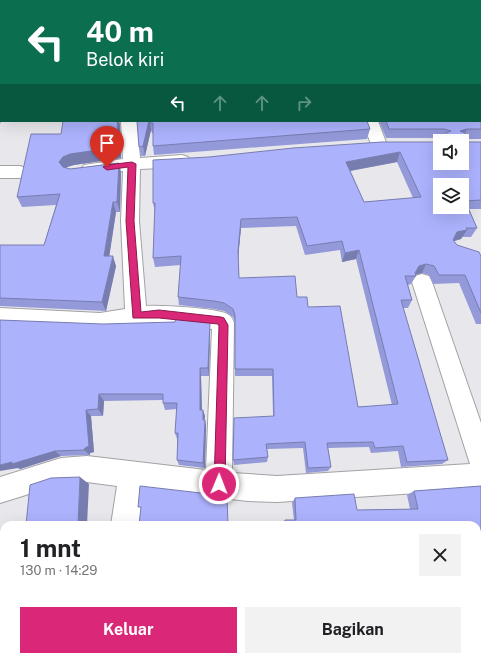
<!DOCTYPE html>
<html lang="id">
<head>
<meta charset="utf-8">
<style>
  body { margin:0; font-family:"Public Sans",sans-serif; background:#f2f2f2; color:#202124; height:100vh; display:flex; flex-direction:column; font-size:15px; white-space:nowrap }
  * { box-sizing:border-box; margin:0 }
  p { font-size:13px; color:#757577 }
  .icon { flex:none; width:22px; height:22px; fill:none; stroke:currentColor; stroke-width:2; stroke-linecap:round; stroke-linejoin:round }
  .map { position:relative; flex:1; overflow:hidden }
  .side { position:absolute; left:0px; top:521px; width:481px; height:140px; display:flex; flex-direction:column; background:#fff; border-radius:12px 12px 0 0; box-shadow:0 4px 16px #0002 }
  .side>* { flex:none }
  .hud { position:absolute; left:0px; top:0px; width:481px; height:122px; box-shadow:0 4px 16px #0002; background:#0b6e4f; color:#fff; overflow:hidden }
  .fabs { position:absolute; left:433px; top:134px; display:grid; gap:8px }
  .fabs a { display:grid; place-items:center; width:36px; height:36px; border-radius:0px; background:#fff; box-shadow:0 4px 16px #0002; font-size:20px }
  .pin { position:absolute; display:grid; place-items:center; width:34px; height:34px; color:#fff; margin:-41px -17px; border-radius:50% 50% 50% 0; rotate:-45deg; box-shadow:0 0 4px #0007 }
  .pin .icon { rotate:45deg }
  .me { position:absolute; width:44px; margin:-22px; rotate:1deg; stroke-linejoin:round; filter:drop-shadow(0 0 3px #0008) }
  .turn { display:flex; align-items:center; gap:14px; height:84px; padding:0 20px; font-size:18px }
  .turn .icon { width:52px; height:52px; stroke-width:2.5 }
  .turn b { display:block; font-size:28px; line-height:34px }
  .lanes { display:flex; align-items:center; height:38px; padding:0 20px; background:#0003; justify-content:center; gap:20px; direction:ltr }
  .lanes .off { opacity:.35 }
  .round { display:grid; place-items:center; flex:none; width:42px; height:42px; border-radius:0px; background:#f2f2f2 }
  .summary { display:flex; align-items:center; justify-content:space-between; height:68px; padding:0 20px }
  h1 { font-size:24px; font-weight:700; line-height:30px }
  .button { display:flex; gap:8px; margin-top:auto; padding:8px 20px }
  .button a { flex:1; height:46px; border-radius:0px; background:#db2777; color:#fff; font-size:16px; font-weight:700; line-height:46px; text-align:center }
  .button a+a { background:#f2f2f2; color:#202124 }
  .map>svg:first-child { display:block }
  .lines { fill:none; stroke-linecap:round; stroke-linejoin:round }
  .street-casing { stroke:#a2a2a5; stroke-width:2 }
  .street { fill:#fff; fill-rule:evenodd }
  .wall { fill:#9499d9; fill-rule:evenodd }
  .shaded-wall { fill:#787db0 }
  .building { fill:#acb2fc; stroke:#787db0; fill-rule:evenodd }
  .route { fill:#db2777; stroke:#8e194d }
</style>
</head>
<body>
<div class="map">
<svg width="481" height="661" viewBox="0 0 481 661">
  <rect width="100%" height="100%" fill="#e8e8ec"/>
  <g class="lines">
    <g class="street-casing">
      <path id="street" d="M111,0H124V1H111Z
        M351,0H370V1H351Z
        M480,12H481V20H480Z
        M121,121H137L140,158L182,155L188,157L191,161L188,165L182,167L140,169L139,221L146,306C159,305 220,308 229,315C232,317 233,320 234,323L232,473L277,476L470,464L412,282L415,276L422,274L429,276L432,282L481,423V489L277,502L248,501L143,489L139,525H111L117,486L87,482L61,484L0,503V477L61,458L87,456L206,470L212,329L159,323L136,325L107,331L0,326V308L100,313L125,309L121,221L123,171L90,175L84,173L81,169L84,165L123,159Z
        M362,121H378L387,145L385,149L379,150L373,149Z
        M0,166H20L26,168L29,172L26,176L20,178H0Z
        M93,657H125V661H93Z"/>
    </g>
    <use href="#street" class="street"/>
  </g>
  <path class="wall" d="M481,23V139H465V140L467,142H481V209H469L477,228L471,237H462L461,239L454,241L457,245L481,256V324H476L459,283L433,284L429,275L422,273L415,274L416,276L411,284L408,285L412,300L408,308H403L448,460L442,464L401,467L398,451L371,453L369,447L328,448L331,467L328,471L306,473L303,448L267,449L268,457L267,462L234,465L233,460L273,416L272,376H235V322L233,317L224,311L214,309L179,305L178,297L181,265L155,267L153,258L155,212L153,203L209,157L440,142L462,141H442L443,140L440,138H386L379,121H480ZM397,162L413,198L364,202L350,171ZM296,226L305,255L340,250L342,262L356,259L392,405L358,407L308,307L297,297L239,278L238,256L241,228Z
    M137,121L370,129L367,139L154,155L153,146V133H152L151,130L145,156H141L139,147Z
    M120,124L121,158L74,165L67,167L66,168L70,169L119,163L121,173L120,212H116L109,256L116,266L106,311L0,306V245H44L56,205L22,207L17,197L61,134Z
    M0,320L210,330L209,376H201L202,410L205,416L204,420H205L206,426L205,468L179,465L177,460V439L175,433L177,409L165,410L163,403V400L104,401L103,416H91L94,452L90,453V455L61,456L20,469L18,468Z
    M481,486V570L477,556V525H283V523L285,520H294L292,503L295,498L357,510L410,509L407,495L414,491Z
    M437,657H477L481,661H438Z"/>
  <path class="shaded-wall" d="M1,100V121L0,124V102Z
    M117,121H119L120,124L121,158L74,165L67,167L64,172L59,162L63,157Z
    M149,121H151L150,123L151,130L145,156L143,146Z
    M467,129L462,138L460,131Z
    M400,152L397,162L344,172L346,162Z
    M119,163L121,173L120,212L117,202Z
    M113,202L116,212L108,265L104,256Z
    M241,219V228L238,260V251Z
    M467,230L461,239L451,242L457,232Z
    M359,250L356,259L342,262L345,253Z
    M113,256L116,266L106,311L102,302Z
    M426,264L422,273L415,275L414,276L419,266Z
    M210,322V330L209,376L208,368Z
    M200,368L201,376L202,416L200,410Z
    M99,394L104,401L103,416L98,409Z
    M86,410L91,416L94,452L90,453V455L84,450Z
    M203,410L205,416L204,426L203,420Z
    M205,420L206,426L205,468L203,463Z
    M55,451L61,456L20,469L18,468L0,471V465Z
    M80,477L89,484L87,525H78Z
    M60,657H68V661H60Z
    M181,657H184V661H181Z"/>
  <path class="building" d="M153,0H339V1H153Z
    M480,23H481V129H467L460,131L465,133V140L467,142H481V200L465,201L477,228H466L467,230L457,232L453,240L457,245L479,252L481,256V313L465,275H439L434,266L426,264L419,266L415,273L416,276H405L412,300H401L448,460L407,462L403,446L375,448L373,442L327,443L331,467L308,468L305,442L266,444L268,457L233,460L234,418L274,416L273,369H235V315L233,309L224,303L214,301L178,297L181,256L153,258L155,203H153V160L209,157L293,148L382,142H440V163H462V141H445L446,140V133L451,131L444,129H389L386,121H480ZM400,152L421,197L364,202L346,162ZM440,185H462V207H440ZM297,217L307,246L342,241L345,253L359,250L398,404L358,407L340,306L308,307L307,297H297L295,276L239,278L238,251L241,219Z
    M0,36H1V100L0,102Z
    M63,121H117L119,147L70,154L63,157L59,162L63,167L70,169L119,163L117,202H113L104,256H113L102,302L0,298V245H44L60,194L17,197L31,134H61Z
    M137,121H149L143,146L139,147Z
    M150,121H367L370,129L153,146V123H150Z
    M176,318L210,322L208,368H200V410H203V420H205L203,463L177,460L178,433H175L177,403H163V394H99L98,409L86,410L89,446L85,448L84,450L55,451L12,464V462L0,465V320L103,324L175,322Z
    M80,477L78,525H26L30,485L51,478Z
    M140,486L227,496L228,525H139L141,507H138Z
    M481,486V537H477V525H285V520H296L295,498L354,494L357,510L418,509L414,491Z
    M4,579V657H60V661H0V653L2,639L0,640V580Z
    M477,590H481V661H447L446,657H477Z
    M147,657H181V661H146Z
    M236,657H384L385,661H236Z"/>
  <path class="route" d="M132,162L136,164L134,221L141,312L159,310L221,317L224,318L228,325L225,484L223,488L219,489L216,488L214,484L219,326L218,324L159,318H133L126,221L128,167L107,170L103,167L107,165Z"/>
</svg>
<div class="fabs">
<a><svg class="icon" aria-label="sound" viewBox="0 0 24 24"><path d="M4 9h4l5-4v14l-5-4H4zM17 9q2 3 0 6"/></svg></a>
<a><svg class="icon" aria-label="layers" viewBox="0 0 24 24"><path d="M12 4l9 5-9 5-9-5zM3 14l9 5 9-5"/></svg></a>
</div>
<div class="pin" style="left:107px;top:167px;background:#d93025"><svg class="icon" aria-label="arrive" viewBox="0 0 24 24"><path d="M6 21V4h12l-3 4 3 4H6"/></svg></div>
<svg class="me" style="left:219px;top:484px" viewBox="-20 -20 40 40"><circle r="17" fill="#db2777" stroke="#fff" stroke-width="3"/><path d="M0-11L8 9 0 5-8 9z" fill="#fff"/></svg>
<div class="hud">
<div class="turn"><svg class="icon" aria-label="left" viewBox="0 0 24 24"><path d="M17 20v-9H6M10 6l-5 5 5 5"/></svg><div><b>40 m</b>Belok kiri</div></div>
<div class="lanes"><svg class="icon" aria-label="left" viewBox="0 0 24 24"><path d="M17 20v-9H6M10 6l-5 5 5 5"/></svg><svg class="icon off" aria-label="ahead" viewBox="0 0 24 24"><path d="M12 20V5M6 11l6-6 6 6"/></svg><svg class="icon off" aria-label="ahead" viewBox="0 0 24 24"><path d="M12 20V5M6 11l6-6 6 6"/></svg><svg class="icon off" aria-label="right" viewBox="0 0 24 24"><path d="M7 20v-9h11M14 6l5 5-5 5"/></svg></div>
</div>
<section class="side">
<div class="summary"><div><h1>1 mnt</h1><p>130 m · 14:29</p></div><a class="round"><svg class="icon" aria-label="close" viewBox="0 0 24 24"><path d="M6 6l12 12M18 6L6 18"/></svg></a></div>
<div class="button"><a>Keluar</a><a>Bagikan</a></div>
</section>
</div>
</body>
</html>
